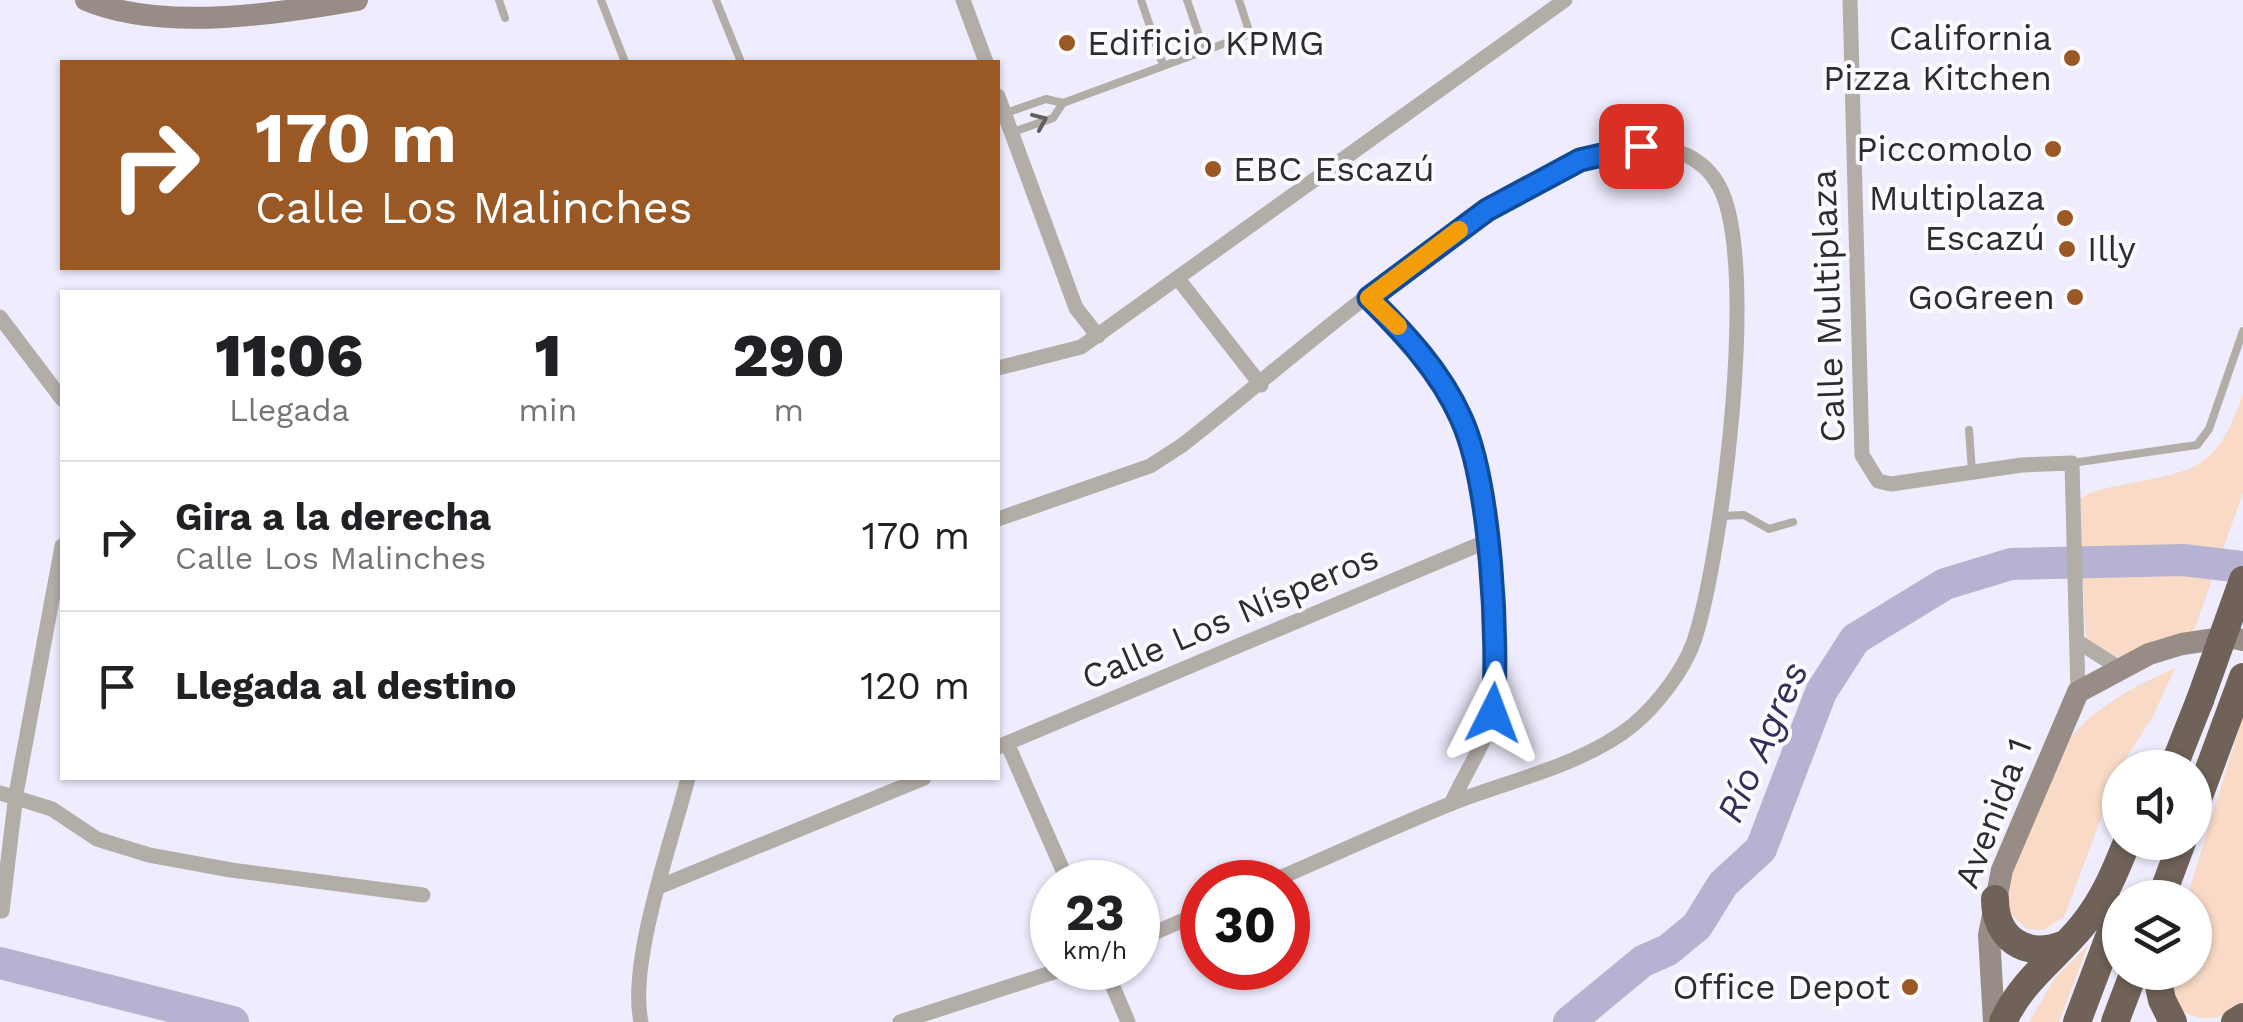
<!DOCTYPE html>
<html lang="es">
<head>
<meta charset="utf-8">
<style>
  body { margin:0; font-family:"Work Sans",sans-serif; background:#f6f6f6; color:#202124; height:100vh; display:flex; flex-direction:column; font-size:38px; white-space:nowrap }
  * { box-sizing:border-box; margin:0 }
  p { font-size:32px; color:#757577 }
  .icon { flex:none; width:55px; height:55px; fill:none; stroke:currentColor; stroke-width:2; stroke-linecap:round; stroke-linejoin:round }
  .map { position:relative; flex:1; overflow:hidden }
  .sheet { position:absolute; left:60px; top:290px; width:940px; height:490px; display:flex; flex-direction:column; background:#fff; border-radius:0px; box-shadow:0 2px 8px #0004 }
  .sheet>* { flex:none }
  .hud { position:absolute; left:60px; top:60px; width:940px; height:210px; border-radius:0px; box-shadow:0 2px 8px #0004; background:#9a5825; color:#fff; overflow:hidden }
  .controls { position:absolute; left:2102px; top:750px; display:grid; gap:20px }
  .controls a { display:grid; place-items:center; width:110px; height:110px; border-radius:50%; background:#fff; box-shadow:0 2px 8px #0004; font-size:50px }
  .speed { position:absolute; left:1030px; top:860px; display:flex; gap:20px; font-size:50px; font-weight:700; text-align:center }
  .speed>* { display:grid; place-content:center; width:130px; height:130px; border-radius:50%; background:#fff; box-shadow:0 2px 8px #0004; line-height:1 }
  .speed small { font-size:25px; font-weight:400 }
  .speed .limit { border:15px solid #d22; background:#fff; color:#111 }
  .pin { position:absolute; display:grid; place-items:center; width:85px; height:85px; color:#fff; margin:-42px; border-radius:20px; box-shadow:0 5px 15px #0006 }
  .me { position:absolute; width:110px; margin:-55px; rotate:3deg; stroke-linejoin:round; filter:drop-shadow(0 0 8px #0008) }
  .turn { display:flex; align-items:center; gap:35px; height:210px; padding:0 30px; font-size:45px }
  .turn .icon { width:130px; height:130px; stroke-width:2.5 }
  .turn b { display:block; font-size:70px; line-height:85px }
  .eta { display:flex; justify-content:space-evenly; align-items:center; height:170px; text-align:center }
  .eta b { font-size:60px; font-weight:800; line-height:70px }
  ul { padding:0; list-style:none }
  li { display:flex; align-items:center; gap:30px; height:150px; padding:0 30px; border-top:2px solid #e0e0e0 }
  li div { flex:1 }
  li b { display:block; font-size:38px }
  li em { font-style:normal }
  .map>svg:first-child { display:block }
  .green { fill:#f9dac6 }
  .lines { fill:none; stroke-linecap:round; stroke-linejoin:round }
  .river { stroke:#b6b2d2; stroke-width:32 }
  .lane { stroke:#b3ada8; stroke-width:8 }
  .street { stroke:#b3ada8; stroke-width:15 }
  .secondary { stroke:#978d86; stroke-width:22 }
  .highway { stroke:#706259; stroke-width:28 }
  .highway-bridge { stroke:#706259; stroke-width:28 }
  .oneway { stroke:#626061 }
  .route-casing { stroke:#114b97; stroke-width:25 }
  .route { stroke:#1a73e8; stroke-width:18 }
  .slow { stroke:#f59e0b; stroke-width:18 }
  .poi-dot { fill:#9a5825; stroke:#fbfbff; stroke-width:4 }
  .labels { text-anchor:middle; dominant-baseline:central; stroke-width:8; stroke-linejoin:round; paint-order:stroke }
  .poi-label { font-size:35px; fill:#2c2c32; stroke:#fbfbff; text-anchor:end }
  .street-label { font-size:35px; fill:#2c2c32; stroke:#fbfbff }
  .water-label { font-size:38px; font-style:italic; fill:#362d59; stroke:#fbfbff }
</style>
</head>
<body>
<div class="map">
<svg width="2243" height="1022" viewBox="0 0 2243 1022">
  <rect width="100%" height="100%" fill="#eeecfd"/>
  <path class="green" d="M2243,394V493L2195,628L2186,639L2108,663L2086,639L2078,500C2091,491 2106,488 2122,485C2195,470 2216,472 2243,394Z
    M2175,668L2152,718L2120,768L2064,917L2043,930L2026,929L2007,910V889C2048,768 2049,723 2175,668Z
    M2243,716V1004C2220,1022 2199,1022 2174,1007L2167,973L2195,972V898L2187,897Z
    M2088,945L2059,1022H2029L2055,978Z"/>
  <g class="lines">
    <path class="river" d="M0,963L233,1022
      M1569,1022L1643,961L1668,950L1697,926L1723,884L1761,849L1821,692L1855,639L1945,584L2011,564L2183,560L2243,567"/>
    <path class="lane" d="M499,0L505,18
      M601,0L625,62
      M716,0L741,62
      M1141,0L1163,65
      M1187,0L1204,50
      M1006,113L1046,99L1063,103L1250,34L1239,0
      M1013,132L1053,118L1063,103
      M1969,430L1972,471
      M2072,463L2197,445L2209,429L2243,331
      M1721,516L1744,515L1769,529L1793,522"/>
    <path class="street" d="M963,0L986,62
      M1850,0L1862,455L1878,481L1891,484L2022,465L2072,463L2078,692
      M998,96L1076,308L1098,336
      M1179,280L1261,385
      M1369,298C1471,401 1474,445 1490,584C1494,625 1502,673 1493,714C1485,744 1464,775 1451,804
      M0,317L62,399
      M998,368L1081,347L1565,0
      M998,519L1150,466L1181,446C1283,368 1522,147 1644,146C1674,146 1704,158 1719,186C1760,260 1722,557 1694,641C1684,670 1657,705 1633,725C1585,764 1512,780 1455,802C1393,827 1331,856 1270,882
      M2080,643L2119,668
      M1007,743L1068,882
      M998,747L1485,542
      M0,793L52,809L97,839L149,855L231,870L423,895
      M661,886L924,778
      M2,911L16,794L62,546
      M1138,940L1202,912
      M1105,968L1128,1022
      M641,1022C628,962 672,841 688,778
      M900,1022L1066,968"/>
    <path class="secondary" d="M86,0C161,32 278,14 357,0
      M1994,1022L1989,935L2002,870L2078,692L2149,654L2182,644L2229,637L2243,640"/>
    <path class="highway" d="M2173,768L2200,700
      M2195,807L2243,677
      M2161,898L2182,842
      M1995,899C1995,938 2025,959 2062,945
      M2156,972L2162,1000L2173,1022
      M2003,1022C2021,981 2055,959 2082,926C2103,901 2115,872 2127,842
      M2077,1022L2120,908
      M2115,1022L2134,972
      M2235,1022L2243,1017"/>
    <path class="highway-bridge" d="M2200,700L2243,580"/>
  </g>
  <defs><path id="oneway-chevron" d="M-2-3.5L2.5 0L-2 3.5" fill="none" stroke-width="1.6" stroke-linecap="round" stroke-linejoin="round" transform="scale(2.5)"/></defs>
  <use class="oneway" href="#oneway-chevron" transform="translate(1040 121) rotate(-23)"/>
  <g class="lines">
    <g class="route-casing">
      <path id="route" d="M1493,713C1499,641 1491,483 1461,418C1440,371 1405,334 1369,298L1487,210L1580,160L1641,146"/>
    </g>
    <use href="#route" class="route"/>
    <path class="slow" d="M1398,326L1369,298L1459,230"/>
  </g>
  <g class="poi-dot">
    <circle cx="1067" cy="43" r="10"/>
    <circle cx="2072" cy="58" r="10"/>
    <circle cx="2053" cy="149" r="10"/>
    <circle cx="1213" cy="169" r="10"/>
    <circle cx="2065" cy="218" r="10"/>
    <circle cx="2067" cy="249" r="10"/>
    <circle cx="2075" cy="297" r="10"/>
    <circle cx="1910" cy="987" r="10"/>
  </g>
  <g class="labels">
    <g class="poi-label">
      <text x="2052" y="38">California<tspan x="2052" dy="40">Pizza Kitchen</tspan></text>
      <text x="1087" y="43" text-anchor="start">Edificio KPMG</text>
      <text x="2033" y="149">Piccomolo</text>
      <text x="1233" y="169" text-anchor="start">EBC Escazú</text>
      <text x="2045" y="198">Multiplaza<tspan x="2045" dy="40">Escazú</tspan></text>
      <text x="2087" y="249" text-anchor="start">Illy</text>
      <text x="2055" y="297">GoGreen</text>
      <text x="1890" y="987">Office Depot</text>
    </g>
    <g class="street-label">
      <text transform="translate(1828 306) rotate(-92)">Calle Multiplaza</text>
      <text transform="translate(1230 617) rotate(-23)">Calle Los Nísperos</text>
      <text transform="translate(1993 813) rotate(-69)">Avenida 1</text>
    </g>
    <g class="water-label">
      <text transform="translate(1762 742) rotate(-66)">Río Agres</text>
    </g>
  </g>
</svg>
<div class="controls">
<a><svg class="icon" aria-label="sound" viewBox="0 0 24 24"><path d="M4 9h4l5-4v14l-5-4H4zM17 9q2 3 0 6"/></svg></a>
<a><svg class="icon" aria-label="layers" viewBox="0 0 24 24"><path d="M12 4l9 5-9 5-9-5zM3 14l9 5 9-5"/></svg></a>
</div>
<div class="speed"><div>23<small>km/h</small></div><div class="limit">30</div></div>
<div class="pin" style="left:1641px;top:146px;background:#d93025"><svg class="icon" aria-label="arrive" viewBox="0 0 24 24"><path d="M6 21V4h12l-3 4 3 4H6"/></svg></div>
<svg class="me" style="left:1493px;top:713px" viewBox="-20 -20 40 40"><path d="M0-17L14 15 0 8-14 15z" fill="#1a73e8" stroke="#fff" stroke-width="4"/></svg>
<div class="hud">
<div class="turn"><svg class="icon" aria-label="right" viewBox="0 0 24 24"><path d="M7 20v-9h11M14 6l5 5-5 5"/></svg><div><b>170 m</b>Calle Los Malinches</div></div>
</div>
<section class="sheet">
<div class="eta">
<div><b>11:06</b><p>Llegada</p></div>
<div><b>1</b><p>min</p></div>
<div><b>290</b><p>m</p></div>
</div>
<ul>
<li><svg class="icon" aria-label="right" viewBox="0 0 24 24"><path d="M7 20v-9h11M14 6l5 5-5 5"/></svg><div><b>Gira a la derecha</b><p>Calle Los Malinches</p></div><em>170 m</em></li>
<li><svg class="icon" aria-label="arrive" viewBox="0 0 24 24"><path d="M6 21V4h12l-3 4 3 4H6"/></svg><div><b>Llegada al destino</b></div><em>120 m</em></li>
</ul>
</section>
</div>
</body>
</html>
